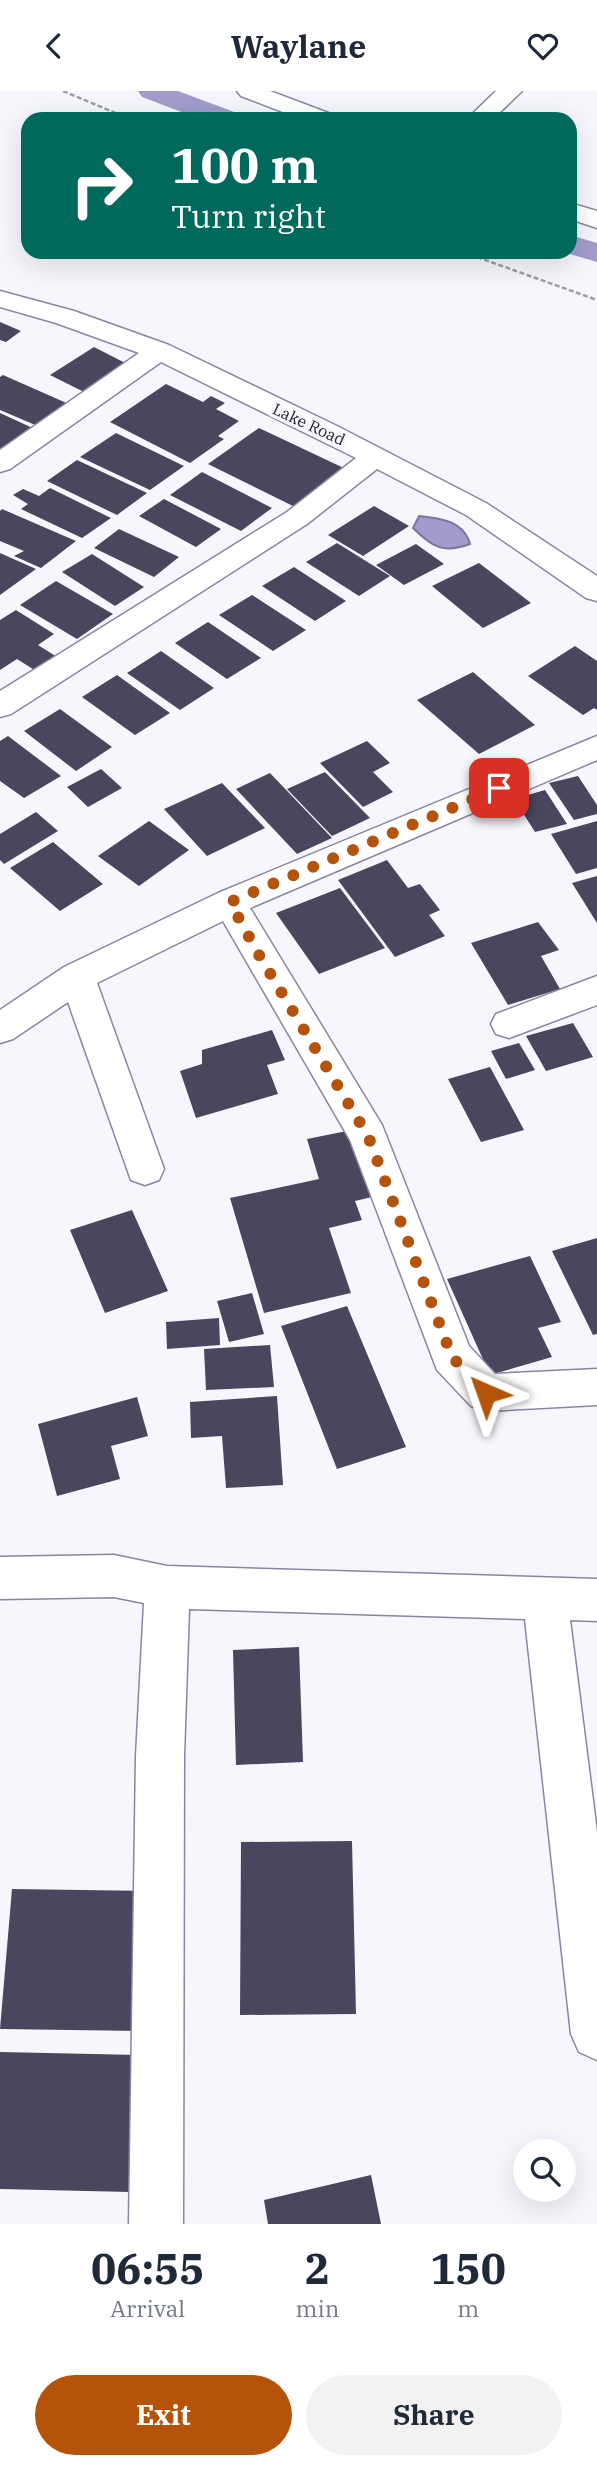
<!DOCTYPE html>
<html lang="en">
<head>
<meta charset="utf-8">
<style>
  body { margin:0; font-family:"IBM Plex Serif",serif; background:#f2f2f3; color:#1f2937; height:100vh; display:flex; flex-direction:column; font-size:26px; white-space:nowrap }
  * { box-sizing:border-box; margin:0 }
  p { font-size:23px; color:#747a83 }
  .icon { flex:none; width:38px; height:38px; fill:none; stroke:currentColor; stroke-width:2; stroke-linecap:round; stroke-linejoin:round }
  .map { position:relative; height:2133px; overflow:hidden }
  .side { display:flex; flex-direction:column; background:#fff; flex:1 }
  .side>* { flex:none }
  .top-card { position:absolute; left:21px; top:21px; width:556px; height:147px; border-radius:21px; box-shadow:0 7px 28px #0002; background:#00695c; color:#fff; overflow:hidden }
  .fabs { position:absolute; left:513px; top:2048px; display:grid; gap:14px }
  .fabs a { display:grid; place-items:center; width:63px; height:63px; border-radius:50%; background:#fff; box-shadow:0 7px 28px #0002; font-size:35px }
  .pin { position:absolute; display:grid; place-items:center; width:60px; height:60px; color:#fff; margin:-30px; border-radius:14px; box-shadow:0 4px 10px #0006 }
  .me { position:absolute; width:77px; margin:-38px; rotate:317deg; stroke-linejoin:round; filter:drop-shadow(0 0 5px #0008) }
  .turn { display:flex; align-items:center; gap:24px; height:147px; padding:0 35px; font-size:32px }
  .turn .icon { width:91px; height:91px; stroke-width:2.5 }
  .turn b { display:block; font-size:49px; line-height:60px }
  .eta { display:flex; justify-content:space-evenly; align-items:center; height:119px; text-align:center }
  .eta b { font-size:42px; font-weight:700; line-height:49px }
  .action { display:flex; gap:14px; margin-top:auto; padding:14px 35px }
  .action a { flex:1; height:80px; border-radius:42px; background:#b45309; color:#fff; font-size:28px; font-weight:700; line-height:80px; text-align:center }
  .action a+a { background:#f2f2f3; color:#1f2937 }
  header { display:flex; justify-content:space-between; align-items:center; height:91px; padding:0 35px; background:#fff; font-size:32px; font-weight:700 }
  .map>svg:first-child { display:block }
  .water { fill:#a19ccb; stroke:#7b779b; stroke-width:2 }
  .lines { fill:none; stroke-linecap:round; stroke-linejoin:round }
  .canal { fill:#a19ccb; fill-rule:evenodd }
  .building { fill:#49465e }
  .minor-casing { stroke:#8986a1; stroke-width:3 }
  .major-casing { stroke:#8986a1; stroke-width:3 }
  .path { stroke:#9f9ea6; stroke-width:2.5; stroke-dasharray:5 2.5; stroke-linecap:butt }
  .minor { fill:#fff; fill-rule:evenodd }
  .major { fill:#fff; fill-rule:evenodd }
  .route { stroke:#b45309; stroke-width:12; stroke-dasharray:0 21.6 }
  .labels { text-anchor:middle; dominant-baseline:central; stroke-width:7; stroke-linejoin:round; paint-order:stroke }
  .far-street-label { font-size:16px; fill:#23222c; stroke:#f7f6fc }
</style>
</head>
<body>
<header><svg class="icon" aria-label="back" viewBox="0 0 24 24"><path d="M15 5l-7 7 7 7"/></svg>Waylane<svg class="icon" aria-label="heart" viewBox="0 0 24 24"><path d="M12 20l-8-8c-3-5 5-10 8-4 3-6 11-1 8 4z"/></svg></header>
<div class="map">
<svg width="597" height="2133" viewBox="0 0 597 2133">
  <rect width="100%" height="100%" fill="#f7f6fc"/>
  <path class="water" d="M419,425C440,427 464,430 470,453C443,463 432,456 413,437Z"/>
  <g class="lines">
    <path class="canal" d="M138,0H178L237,22L242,28H200L142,6Z
      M570,144L597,152V171L563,161H570Z"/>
  </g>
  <path class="building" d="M0,231L21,240L6,251L0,249Z
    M94,256L133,276L90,304L50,284Z
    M3,284L71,314L40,336L0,319V286Z
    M166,293L203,311L211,305L225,312L216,318L239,330L218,345L224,348L190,372L110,331Z
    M0,322L37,339L0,360Z
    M259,337L348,379L297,417L208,373Z
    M116,342L184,375L150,399L80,366Z
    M77,369L147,402L117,424L47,390Z
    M202,381L272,417L241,440L170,404Z
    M50,397L111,427L82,447L21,418L28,413L13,404L23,398L39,405Z
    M164,408L221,438L196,456L139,425Z
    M374,415L409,435L363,465L328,444Z
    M2,418L76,450L41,477L14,465L24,460L0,450V420Z
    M119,438L179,466L154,486L94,457Z
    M337,452L390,485L359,505L306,471Z
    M416,453L444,473L404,494L376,474Z
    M0,462L36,478L0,504Z
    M92,463L144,496L115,515L62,481Z
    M479,472L531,512L483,537L432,495Z
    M294,476L346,510L315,530L262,495Z
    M56,490L113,523L77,548L20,514Z
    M252,504L306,539L273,560L219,524Z
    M16,519L54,543L38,554L57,566L36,580L17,568L0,579V529Z
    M208,531L261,567L227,588L175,552Z
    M575,555L597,570V619L594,617L583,624L528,585Z
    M161,560L214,597L180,619L127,582Z
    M473,581L535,634L479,663L417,609Z
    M117,584L170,622L135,644L82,606Z
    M60,618L112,656L76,680L24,640Z
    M8,645L61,685L24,707L0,690V650Z
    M367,650L390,672L373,681L393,701L363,716L320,672Z
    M101,678L122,697L88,716L67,696Z
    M325,681L370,727L332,745L287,698Z
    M270,682L332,747L297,763L236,698Z
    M578,685L597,714V723L574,729L549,692Z
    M222,692L265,737L207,765L164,718Z
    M545,699L567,733L535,741L514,708Z
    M36,721L58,740L4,773L0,769V743Z
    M149,730L189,759L139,795L98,765Z
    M597,730V777L576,783L551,743Z
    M53,751L103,793L60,820L10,777Z
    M387,769L408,797L420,793L440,819L429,824L445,845L395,866L338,789Z
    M597,785V832L572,792Z
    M340,797L385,857L319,883L276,822Z
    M538,831L559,859L541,865L560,898L508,914L471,852Z
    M573,932L593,966L546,980L526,945Z
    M272,939L285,969L267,974L278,1003L196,1027L180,980L202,973V959Z
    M519,952L535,979L506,988L491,960Z
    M490,976L524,1039L481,1051L448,988Z
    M352,1039L376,1105L355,1110L362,1129L329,1137L351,1202L264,1222L230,1107L319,1088L307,1048Z
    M132,1119L168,1200L105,1222L70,1139Z
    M597,1147V1243L593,1244L552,1160Z
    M530,1165L561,1231L538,1237L552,1266L490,1284L447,1188Z
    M252,1202L264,1243L229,1251L217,1210Z
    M347,1215L406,1356L337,1378L281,1235Z
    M219,1227L220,1254L167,1258L166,1231Z
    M270,1254L274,1296L206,1299L204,1258Z
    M277,1305L283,1394L226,1397L222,1345L191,1347L190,1311Z
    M137,1306L148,1345L111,1355L120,1388L57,1405L38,1333Z
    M299,1556L303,1671L236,1674L233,1559Z
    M352,1750L356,1923L240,1924L241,1751Z
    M12,1798L151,1800L142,1940L0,1938Z
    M0,1961L139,1964L130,2101L0,2098Z
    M371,2084L381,2133H268L264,2109Z"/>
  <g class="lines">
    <g class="minor-casing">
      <path id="minor" d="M496,0H522L493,28H467Z
        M0,200L74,220L169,254L337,335L486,412L597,485V510L586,507L466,424L377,378L307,433L11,623L0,626V600L287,421L356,367L161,271L10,378L0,381V359L139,262L56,232L0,216Z
        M597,645V669L250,817L382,1034L469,1255L495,1283L597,1278V1314L486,1320L471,1315L437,1279L350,1049L223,830L97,892L164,1078L159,1089L145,1094L131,1089L68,911L13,948L0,952V919L64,876L218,802Z
        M597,885V914L509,947L496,943L491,933L496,923Z
        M114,1464L167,1475L597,1488V1530L570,1529L597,1741V1969L579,1961L571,1943L525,1528L189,1518L184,1665L183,2133H129L136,1665L144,1512L114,1506L0,1508V1466Z"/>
    </g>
    <g class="major-casing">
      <path id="major" d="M237,0H270L331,23L335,28H301L241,5Z
        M570,112L597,120V137L570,128Z"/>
    </g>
    <path class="path" d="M63,0L130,28
      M463,161L597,209"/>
    <use href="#minor" class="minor"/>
    <use href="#major" class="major"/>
  </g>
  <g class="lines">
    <path class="route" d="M486,1302L452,1266L368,1045L259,864L230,811L499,697"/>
  </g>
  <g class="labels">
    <g class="far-street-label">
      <text transform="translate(309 333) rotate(25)">Lake Road</text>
    </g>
  </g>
</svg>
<div class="fabs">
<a><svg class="icon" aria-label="search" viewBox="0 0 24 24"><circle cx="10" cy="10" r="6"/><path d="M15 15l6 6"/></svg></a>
</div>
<div class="pin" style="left:499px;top:697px;background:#d93025"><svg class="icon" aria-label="arrive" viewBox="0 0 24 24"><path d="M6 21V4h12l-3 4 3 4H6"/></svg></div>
<svg class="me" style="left:486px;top:1302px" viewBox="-20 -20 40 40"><path d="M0-17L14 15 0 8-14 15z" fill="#b45309" stroke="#fff" stroke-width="4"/></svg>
<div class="top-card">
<div class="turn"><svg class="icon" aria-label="right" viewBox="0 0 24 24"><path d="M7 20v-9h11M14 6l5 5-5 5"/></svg><div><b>100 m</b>Turn right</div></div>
</div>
</div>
<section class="side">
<div class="eta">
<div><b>06:55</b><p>Arrival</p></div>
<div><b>2</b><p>min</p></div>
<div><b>150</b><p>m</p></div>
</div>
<div class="action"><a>Exit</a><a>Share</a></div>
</section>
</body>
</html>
